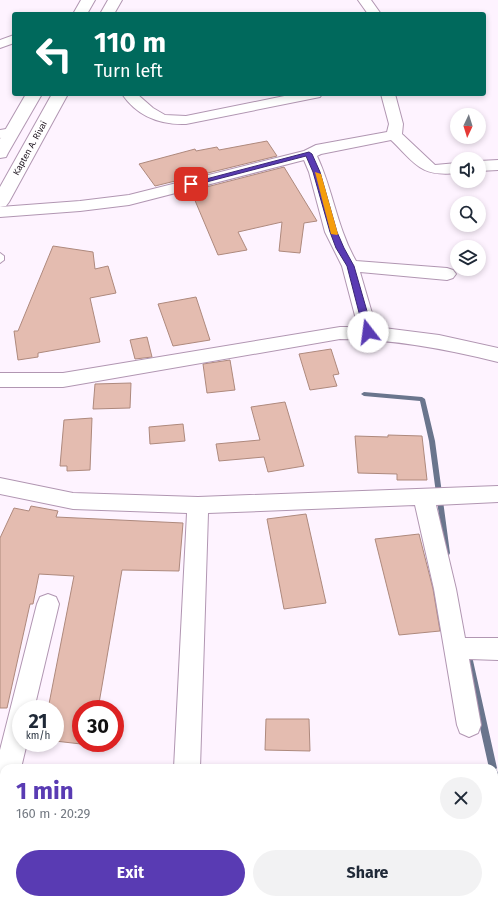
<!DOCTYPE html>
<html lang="en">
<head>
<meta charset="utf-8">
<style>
  body { margin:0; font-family:"Fira Sans",sans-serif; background:#f2f2f3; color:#1f2937; height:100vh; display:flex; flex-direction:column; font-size:15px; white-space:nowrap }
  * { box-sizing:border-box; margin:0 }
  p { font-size:13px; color:#747a83 }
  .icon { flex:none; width:22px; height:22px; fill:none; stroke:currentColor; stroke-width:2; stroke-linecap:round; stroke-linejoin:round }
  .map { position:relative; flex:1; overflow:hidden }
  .side { position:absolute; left:0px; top:764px; width:498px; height:140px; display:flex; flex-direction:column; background:#fff; border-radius:12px 12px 0 0; box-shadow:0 2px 6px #0003 }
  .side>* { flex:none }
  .banner { position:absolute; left:12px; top:12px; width:474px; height:84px; border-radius:4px; box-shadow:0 2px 6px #0003; background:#00695c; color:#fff; overflow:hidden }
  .needle { width:26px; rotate:184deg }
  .controls { position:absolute; left:450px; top:108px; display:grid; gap:8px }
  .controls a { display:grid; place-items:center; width:36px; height:36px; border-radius:50%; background:#fff; box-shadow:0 2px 6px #0003; font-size:20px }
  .speed { position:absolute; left:12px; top:700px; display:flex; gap:8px; font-size:20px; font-weight:700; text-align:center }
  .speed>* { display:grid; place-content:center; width:52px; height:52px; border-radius:50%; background:#fff; box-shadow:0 2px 6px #0003; line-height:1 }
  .speed small { font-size:10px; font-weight:400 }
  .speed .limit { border:6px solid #d22; background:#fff; color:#111 }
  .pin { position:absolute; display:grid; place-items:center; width:34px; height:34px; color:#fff; margin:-17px; border-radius:8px; box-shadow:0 2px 6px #0006 }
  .me { position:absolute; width:44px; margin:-22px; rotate:345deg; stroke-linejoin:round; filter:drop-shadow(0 0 3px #0008) }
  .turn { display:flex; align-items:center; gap:14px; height:84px; padding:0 16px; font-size:18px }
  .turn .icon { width:52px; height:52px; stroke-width:2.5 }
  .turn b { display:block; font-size:28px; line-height:34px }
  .round { display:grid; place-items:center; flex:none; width:42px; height:42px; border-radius:21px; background:#f2f2f3 }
  .overview { display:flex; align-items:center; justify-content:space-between; height:68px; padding:0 16px }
  h1 { font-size:24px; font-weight:700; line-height:30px; color:#593bb3 }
  .cta { display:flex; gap:8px; margin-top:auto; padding:8px 16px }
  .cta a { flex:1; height:46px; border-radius:24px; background:#593bb3; color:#fff; font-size:16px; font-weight:700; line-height:46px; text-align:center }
  .cta a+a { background:#f2f2f3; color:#1f2937 }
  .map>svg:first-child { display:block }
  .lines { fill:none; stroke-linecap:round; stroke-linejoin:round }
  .stream { fill:#6a758d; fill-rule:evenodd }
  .building { fill:#e4bcb0; stroke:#ae897d }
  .lane-casing { stroke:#b196b2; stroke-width:2 }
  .street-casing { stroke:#b196b2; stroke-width:2 }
  .primary-casing { stroke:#b196b2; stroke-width:2 }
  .lane { fill:#fff; fill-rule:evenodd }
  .street { fill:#fff; fill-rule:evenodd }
  .primary { fill:#fff; fill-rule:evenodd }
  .route { fill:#593bb3; stroke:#3a2674 }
  .slow { fill:#f59e0b }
  .labels { text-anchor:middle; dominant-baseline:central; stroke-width:3.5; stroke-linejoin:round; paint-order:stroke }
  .far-street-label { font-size:9px; fill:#1e151f; stroke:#fff }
</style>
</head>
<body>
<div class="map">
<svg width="498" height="904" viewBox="0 0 498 904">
  <rect width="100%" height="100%" fill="#fef3ff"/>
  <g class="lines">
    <path class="stream" d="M364,392L422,397L425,399L435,441L450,553L449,555L447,556L445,555L444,553L429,441L420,401L364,396L361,394Z
      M468,653L470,654L472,656L497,768L496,769L498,773V794L495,793L494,790V768H489L464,656L466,654Z"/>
  </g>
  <path class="building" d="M267,141L277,156L155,186L139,164L195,149L196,151L217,147L219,150Z
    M284,167L317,221L304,223L300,253L279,251L282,222L238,232L247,250L218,255L191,191Z
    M53,246L93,252L95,269L108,266L116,293L90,298L100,342L38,353V357L18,360L14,331H18Z
    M196,297L210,340L173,346L158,304Z
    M147,337L152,357L135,359L130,340Z
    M331,349L339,374L333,375L337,386L310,390L299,354Z
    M230,360L235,390L207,393L203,364Z
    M131,383L130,408L93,409L95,384Z
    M285,402L304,466L268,472L264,457L219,461L216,444L260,440L251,407Z
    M92,418L90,470L67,471V466H60L64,420Z
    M183,424L185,441L150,444L149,427Z
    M388,435L422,436L427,480H397V474L358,473L355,436L388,437Z
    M31,506L58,511L56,517L183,523L179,571L122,570L98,709H81V744L55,741V709H48L74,576L39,574L33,604H30L7,708H0V538L14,508L29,511Z
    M306,514L326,603L284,609L267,519Z
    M419,534L433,589L440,631L399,635L375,539Z
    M266,719H309L310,751L265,750Z"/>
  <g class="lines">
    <g class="lane-casing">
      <path id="lane" d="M0,253L4,256V260L0,263Z"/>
    </g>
    <g class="street-casing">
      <path id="street" d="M358,0H371L381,14H368Z
        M14,35V43L0,48V40Z
        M122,94H137L153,108L165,115L186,116L294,94H322L320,97L315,98L186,124C160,125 137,116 122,94Z
        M381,94H395L403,124L402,134L435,165L457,163V173C420,177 416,164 391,140L321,154L317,156C333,190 337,228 356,261L447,268L453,270L456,274L453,278L447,280L360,272L376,327L439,335L498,348V362C446,349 394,339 340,339L63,387H0V373H63L340,327H358L342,266L325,232L309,172L304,160L129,205L80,211L0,217V207L80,201L129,195L304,151L316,145L387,132L389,124Z
        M12,128L17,129L19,132L17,135L0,138V130Z
        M498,160V170L479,171V161Z
        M0,478L73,493L198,497L498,486V502L436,505L456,589L465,638H498V660L469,659L481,725L478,733L469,737L460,733L457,725L434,589L415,505L208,513L200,768H174L187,513L73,509L0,494Z
        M48,594L56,597L59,604L34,709H21V743H27L21,768H4V835H0V750L37,604L40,597Z"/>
    </g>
    <g class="primary-casing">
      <path id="primary" d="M81,0H95L87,14H73Z
        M108,0H122L114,14H100Z
        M26,94H42L8,153L6,157L0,158V139Z
        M52,94H68L9,202L6,206L0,207V187Z"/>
    </g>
    <use href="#lane" class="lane"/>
    <use href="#street" class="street"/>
    <use href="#primary" class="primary"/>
  </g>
  <path class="route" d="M309,152L312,154L320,172L337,232L344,248L354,266L373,332L371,334H366L364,332L347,266L336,248L330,232L313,172L306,156L191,186L187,184Z"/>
  <path class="slow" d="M315,172L321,174L338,234L337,235L331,234Z"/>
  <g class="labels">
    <g class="far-street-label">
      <text transform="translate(30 148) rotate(-61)">Kapten A. Rivai</text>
    </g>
  </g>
</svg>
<div class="controls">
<a><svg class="needle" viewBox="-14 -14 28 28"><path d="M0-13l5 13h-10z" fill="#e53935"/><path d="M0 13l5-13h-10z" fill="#747a83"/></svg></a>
<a><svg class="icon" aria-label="sound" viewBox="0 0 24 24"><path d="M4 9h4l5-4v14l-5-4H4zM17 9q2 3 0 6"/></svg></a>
<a><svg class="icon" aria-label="search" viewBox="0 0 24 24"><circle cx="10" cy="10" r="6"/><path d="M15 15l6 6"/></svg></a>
<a><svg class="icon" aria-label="layers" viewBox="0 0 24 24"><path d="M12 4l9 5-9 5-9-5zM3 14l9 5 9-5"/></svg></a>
</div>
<div class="speed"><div>21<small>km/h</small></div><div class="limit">30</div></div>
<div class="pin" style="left:191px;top:184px;background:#d93025"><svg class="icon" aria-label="arrive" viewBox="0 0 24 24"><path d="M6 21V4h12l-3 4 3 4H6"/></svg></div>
<svg class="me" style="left:368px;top:332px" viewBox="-20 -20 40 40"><circle r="19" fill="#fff"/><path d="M0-13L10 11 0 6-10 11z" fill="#593bb3"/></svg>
<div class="banner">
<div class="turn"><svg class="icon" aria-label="left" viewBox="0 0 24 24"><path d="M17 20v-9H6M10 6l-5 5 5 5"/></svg><div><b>110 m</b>Turn left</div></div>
</div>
<section class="side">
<div class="overview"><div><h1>1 min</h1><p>160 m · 20:29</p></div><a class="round"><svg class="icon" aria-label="close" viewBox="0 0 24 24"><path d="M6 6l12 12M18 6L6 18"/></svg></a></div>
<div class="cta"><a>Exit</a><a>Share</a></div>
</section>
</div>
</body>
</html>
